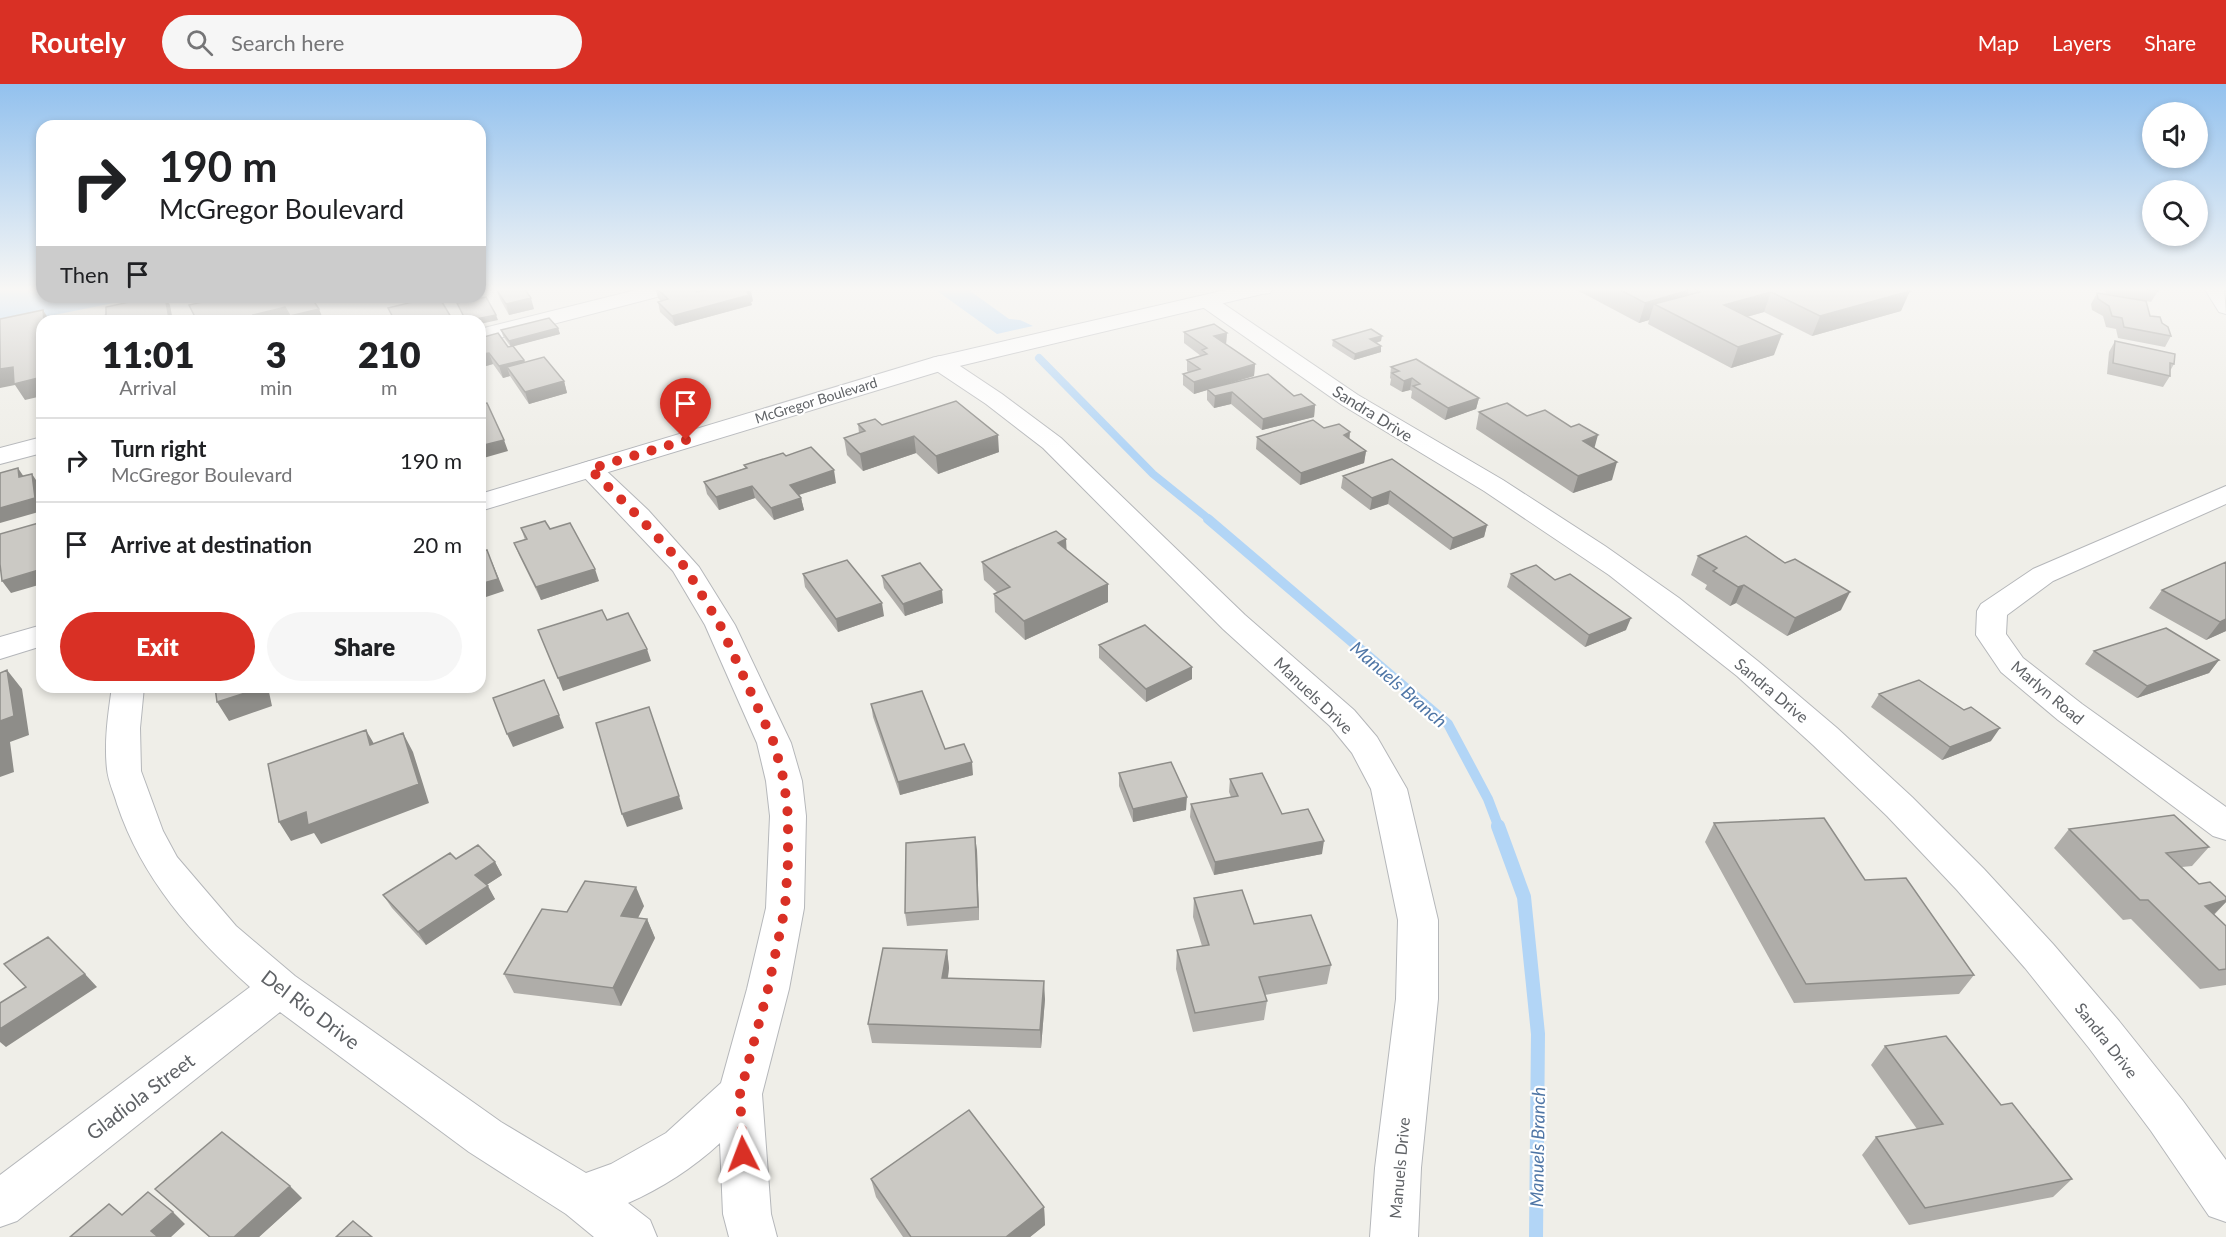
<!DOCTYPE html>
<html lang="en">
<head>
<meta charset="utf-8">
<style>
  body { margin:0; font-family:Lato,sans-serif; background:#f6f6f6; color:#202124; height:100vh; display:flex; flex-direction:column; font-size:22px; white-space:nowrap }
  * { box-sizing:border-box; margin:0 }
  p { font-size:20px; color:#757577 }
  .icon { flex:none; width:33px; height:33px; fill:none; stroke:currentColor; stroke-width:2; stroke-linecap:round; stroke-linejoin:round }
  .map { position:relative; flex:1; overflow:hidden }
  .side { position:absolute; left:36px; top:231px; width:450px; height:378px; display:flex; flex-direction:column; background:#fff; border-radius:18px; box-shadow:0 3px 9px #0003 }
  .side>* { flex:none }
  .hud { position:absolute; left:36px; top:36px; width:450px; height:183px; border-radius:18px; box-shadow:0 3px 9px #0003; background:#fff; color:#202124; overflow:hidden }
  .controls { position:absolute; left:2142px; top:18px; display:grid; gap:12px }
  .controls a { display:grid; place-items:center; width:66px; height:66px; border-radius:50%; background:#fff; box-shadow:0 3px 9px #0003; font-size:30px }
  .pin { position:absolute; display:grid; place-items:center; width:51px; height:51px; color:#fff; margin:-62px -26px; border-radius:50% 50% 50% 0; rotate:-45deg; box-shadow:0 0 6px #0007 }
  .pin .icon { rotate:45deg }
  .me { position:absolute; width:66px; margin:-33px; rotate:357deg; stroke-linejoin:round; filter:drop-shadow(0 0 4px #0008) }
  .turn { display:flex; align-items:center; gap:21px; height:126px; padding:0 24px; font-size:27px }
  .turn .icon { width:78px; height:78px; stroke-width:2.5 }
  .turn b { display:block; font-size:42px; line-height:51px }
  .then { display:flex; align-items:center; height:57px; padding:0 24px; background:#0003; gap:12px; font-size:22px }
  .eta { display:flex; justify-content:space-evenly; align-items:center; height:102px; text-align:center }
  .eta b { font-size:36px; font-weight:800; line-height:42px }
  .cta { display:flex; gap:12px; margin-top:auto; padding:12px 24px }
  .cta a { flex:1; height:69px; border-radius:36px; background:#d93025; color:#fff; font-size:24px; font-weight:800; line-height:69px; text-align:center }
  .cta a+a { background:#f6f6f6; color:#202124 }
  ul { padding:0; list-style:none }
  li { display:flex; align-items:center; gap:18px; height:84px; padding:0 24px; border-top:2px solid #e0e0e0 }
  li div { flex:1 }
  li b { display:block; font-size:22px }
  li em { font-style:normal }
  header { display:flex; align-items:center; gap:36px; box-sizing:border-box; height:84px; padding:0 30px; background:#d93025; color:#fff }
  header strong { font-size:28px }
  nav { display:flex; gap:33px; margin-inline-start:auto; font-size:21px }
  .search { width:420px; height:54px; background:#f6f6f6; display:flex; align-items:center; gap:15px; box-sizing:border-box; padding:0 21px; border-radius:33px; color:#757577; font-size:22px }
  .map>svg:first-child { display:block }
  .water { fill:#b2d5f6 }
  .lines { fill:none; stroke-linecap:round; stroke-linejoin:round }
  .stream-far2 { stroke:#b2d5f6; stroke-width:8 }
  .stream-far1 { stroke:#b2d5f6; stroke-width:10 }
  .stream { stroke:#b2d5f6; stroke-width:14 }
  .street-casing { stroke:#b5b7ba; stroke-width:2 }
  .secondary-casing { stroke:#b4b6ba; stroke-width:2 }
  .street { fill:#fff; fill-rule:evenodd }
  .secondary { fill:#fff; fill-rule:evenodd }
  .wall { fill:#afada9 }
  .shaded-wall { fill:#8e8d89 }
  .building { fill:#cbc9c4; stroke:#8e8d89; stroke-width:1.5 }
  .route { stroke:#d93025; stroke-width:10; stroke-dasharray:0 18 }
  .labels { text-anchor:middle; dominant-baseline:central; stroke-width:4.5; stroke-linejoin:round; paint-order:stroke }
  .far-street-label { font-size:14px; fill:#5f6266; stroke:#fff }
  .street-label { font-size:16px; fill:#5f6266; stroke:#fff }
  .water-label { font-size:18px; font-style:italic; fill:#4f76a6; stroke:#fff }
  .near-street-label { font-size:20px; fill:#5f6266; stroke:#fff }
</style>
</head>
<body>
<header>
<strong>Routely</strong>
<div class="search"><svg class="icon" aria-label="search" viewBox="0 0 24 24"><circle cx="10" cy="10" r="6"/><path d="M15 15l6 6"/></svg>Search here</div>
<nav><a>Map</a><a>Layers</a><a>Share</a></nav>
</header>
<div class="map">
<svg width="2226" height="1153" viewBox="0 0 2226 1153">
  <rect width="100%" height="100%" fill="#efeee8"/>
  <path class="water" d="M0,204H42V213H143L0,242Z
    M933,204H966L1009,235L1020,236L1033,242L997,250Z"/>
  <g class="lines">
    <path class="stream-far2" d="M1039,274L1153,390L1210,436"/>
    <path class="stream-far1" d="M1208,435L1448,640L1488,715L1499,744"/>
    <path class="stream" d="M1498,742L1524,813L1538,950L1536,1153"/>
    <g class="street-casing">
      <path id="street" d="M644,204H679L676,208L480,259V245Z
        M2204,204H2224L2226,230L2219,228Z
        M1208,212L1215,214L1358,311L1503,396L1605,462L1679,514L1759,578L1837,644L1912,713L1984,785L2053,860L2119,937L2183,1017L2226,1076V1138L2209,1132L2151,1047L2089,964L2025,884L1957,806L1887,732L1813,661L1737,592L1609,491L1484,407L1342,321L1201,222L1198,218L1201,214Z
        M940,272L948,274L1002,310L1061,354L1245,531L1354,626L1377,653L1407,705L1438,836V915L1421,1084L1418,1153H1370L1375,1084L1396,915L1398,836L1371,705L1352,669L1330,642L1223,545L1043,364L986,320L932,284L929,279L932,274Z
        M42,353V369L0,380V364Z
        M590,377L599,380L648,426L699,483L735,541L791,659L802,697L806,732L804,824L789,905L762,1010L771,1130L777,1153H729L723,1130L720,1059C693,1084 662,1104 628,1119L650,1136L657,1153H594L566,1130L469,1068L280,928L17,1137L0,1143V1091L250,903C192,851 142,795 117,720C114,709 108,697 107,685C104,658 108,630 112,603H144L140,644L141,687L163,747L177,773L236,842L295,892L501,1038L586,1089L611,1080L666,1049L721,999L747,905L766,824L770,732L766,697L757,659L705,541L673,487L581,390L577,385L581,380Z
        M2226,402V420L2053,497L2007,531L2006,550L2023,574L2082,620L2226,723V756L2213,752L2058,636L2001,588L1976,551L1977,527L1981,520L2033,485Z"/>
    </g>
    <g class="secondary-casing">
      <path id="secondary" d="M1234,204H1273L1270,209L1262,210L947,285L480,427V410L932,274Z
        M42,541V562L0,575V553Z"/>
    </g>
    <use href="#street" class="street"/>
    <use href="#secondary" class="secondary"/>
  </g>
  <path class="wall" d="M655,204L697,208L753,217L751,218L752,221L675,242L660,228L658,218L661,217L658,214Z
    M1573,204H1904L1901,227L1812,252L1764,228L1747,233L1774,271L1731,284L1648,240L1649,236L1639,239Z
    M2092,204H2157L2158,207L2151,218L2106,210L2105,206Z
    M496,205L534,225L509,231L500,215Z
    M2097,209L2150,232L2162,239L2171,252L2165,263L2118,254L2116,245L2106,243L2103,232L2092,226L2091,220Z
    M558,244L560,250L513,262L525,278L564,297L567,309L529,320L510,292L503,294L493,280L486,282L481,275L485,283L480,284V254L508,263H511L503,252L501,246Z
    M1184,248L1227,249L1226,260H1225L1255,280L1254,292L1218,302L1294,312L1315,321L1314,333L1262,346L1231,320L1214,324L1207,316V306L1194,310L1183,301V290L1189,289L1187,287V276L1201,272L1184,259Z
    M1333,256L1381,257L1376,259L1381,262V268L1354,276L1332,262Z
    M2115,257L2174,280L2170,287V292L2163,303L2107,290L2109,268Z
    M1391,283L1479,314L1476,325L1445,336L1411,314L1412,307L1410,306L1402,308L1390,301L1391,295L1390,294Z
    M1479,328L1527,332L1595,364L1612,396L1573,409L1476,345Z
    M858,340L882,341L999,368L938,390L916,369L863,387L847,371L844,354L859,349Z
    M1324,344L1350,355L1366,367L1364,379L1300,401L1256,365L1257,353Z
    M786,372L836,399L799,411L801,414L804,426L774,436L755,414L719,426L707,410L704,398L745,384L744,381Z
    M1343,392L1487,441L1484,453L1450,466L1388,420L1370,426L1341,404Z
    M521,444L550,445L599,497L541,516L519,471L514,459L525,456Z
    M1066,466L1108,500V518L1025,556L995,528L994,510L997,508L984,496L982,478Z
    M1698,472L1841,526L1787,552L1736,519L1730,522L1705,505L1707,501L1691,491Z
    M2226,478V547L2206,556L2149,524L2162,506Z
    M803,490L884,532L838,548L805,503Z
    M1511,490L1626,546L1585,563L1507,503Z
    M882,492L943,519L905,532L884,504Z
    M1099,561L1192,583V595L1146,618L1099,574Z
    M2094,567L2219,576L2209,589L2137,614L2085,580Z
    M1879,610L1991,657L1942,676L1871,623Z
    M871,620L945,665L973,691L900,711L873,633Z
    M1119,689L1186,726L1133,738L1119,702Z
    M1230,695L1282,730L1322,770L1214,791L1190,733L1191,720L1231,713L1229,708Z
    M1714,739L1974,891L1959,910L1794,919L1705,758Z
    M2069,745L2209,763L2192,782L2182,783L2199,800L2226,813V818L2214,831L2226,842V901L2200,905L2131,835L2123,836L2054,764Z
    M977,766L979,836L907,842L905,829Z
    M456,775L495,778L502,791L486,801L495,815L426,861L392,824L383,811Z
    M1194,814L1254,840L1331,881L1327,900L1265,911L1267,917L1264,936L1193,948L1176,885L1177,866L1202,862L1193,833Z
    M644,822L638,834L647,835L655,854L621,922L514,909L504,890L567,828Z
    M947,866L949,884L948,894L1045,915L1041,964L872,959L868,940Z
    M1885,962L2001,1021L2072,1095L2053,1113L1909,1141L1862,1071L1876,1053L1917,1045L1871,981Z
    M871,1095L1044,1123L1045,1141L1030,1153H903L876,1113Z
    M155,1105L302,1114L259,1153H209Z"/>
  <path class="shaded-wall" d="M1673,204H1686L1685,207L1689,206L1682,226L1654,220L1649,236L1639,239L1645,219Z
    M751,207L753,217L751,218L752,221L675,242L672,232Z
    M1910,207L1901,227L1812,252L1820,232Z
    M1771,208L1764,228L1717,241L1724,221Z
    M165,213L170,221L173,237H154Z
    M531,214L534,225L509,231L506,220Z
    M285,223L292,237H256L253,231Z
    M319,225L324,237H293L290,232Z
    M43,226L50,237H44Z
    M496,231L498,236L480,240V237H469Z
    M451,233L453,237H433Z
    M558,244L560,250L511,263L509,257Z
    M1227,249L1226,260L1214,263V252Z
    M1782,250L1774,271L1731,284L1738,263Z
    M1382,252L1381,257L1369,261L1370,255Z
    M1381,262V268L1354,276L1355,270Z
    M489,269L493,280L486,282L482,270Z
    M480,272L485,283L480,284Z
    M524,276L528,287L507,283L510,292L503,294L499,282Z
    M1255,280L1254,292L1194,310V298Z
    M13,283L42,293V312L25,316L15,301L0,304V285Z
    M1412,294L1410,306L1402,308L1404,297Z
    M564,297L567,309L529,320L525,308Z
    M1232,308L1231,320L1214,324L1215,312Z
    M1479,314L1476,325L1445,336L1448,324Z
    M1315,321L1314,333L1262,346L1263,335Z
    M1350,348L1349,360L1344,351Z
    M998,351L999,368L938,390L936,372Z
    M1598,351L1593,369L1583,357Z
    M914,352L916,369L863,387L860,370Z
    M504,356L508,367L480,375V362Z
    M1366,367L1364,379L1300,401L1301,389Z
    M1617,378L1612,396L1573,409L1578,392Z
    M18,384L26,396L19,393Z
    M834,386L836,399L792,413L790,401Z
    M32,390L40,402L42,418V427L0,439V424Z
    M752,402L755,414L719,426L716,413Z
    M1390,407L1388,420L1370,426L1372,414Z
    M801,414L804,426L774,436L771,424Z
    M1487,441L1484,453L1450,466L1453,454Z
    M1066,455L1067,473L1058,459Z
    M492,478L504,507L480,515V500Z
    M42,485V500L11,509L2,497Z
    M595,485L599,497L541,516L536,503Z
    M1108,500V518L1025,556L1024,537Z
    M1744,501L1736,519L1730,522L1738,503Z
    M942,506L943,519L905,532L903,520Z
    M1850,508L1841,526L1787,552L1795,534Z
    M882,519L884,532L838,548L836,535Z
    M1631,534L1626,546L1585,563L1589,551Z
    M2226,535V547L2206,556L2220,538Z
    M647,565L651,577L563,607L558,594Z
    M2219,576L2209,589L2137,614L2147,602Z
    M1192,583V595L1146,618V605Z
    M7,586L22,605L29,651L10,658L14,688L0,693V637Z
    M261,603H283L269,608L272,622L229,637L217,618Z
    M559,631L564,644L513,663L507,650Z
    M2000,644L1991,657L1942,676L1950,663Z
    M366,646L377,665L370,661Z
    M403,649L413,668L429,719L321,760L314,749L291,757L279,738Z
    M972,678L973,691L900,711L898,698Z
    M679,712L683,725L627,743L622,730Z
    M1187,713L1186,726L1133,738V725Z
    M975,753L977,766L979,836L978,823Z
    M1324,757L1322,770L1214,791L1215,778Z
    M495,778L502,791L482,804L475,791Z
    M488,802L495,815L426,861L418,848Z
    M636,803L644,822L629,851L621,832Z
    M2226,816V818L2210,834L2205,822Z
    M647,835L655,854L621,922L613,904Z
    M947,866L949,884L945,913L942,894Z
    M85,890L97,903L6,963L0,958V945Z
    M1044,897L1045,915L1041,964L1040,946Z
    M290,1102L302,1114L259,1153H234Z
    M1044,1123L1045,1141L1030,1153H1006Z
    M173,1128L185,1140L171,1153H158L151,1147Z"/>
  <path class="building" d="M500,204H524L531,214L506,220L496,205Z
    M656,204H692L697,208L713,204H748L751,207L747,208L749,211L672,232L658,218L668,215Z
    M1617,204H1684L1689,206L1645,219Z
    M1692,204H1904L1910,207L1820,232L1771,208L1724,221L1782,250L1738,263L1654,220L1700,208Z
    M2141,204H2157L2158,207Z
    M2097,209L2146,217L2150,232L2160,233L2162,239L2168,243L2171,252L2124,243L2122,234L2112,232L2109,222L2098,215Z
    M153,213H165L169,234L154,237H94L106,231V223Z
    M225,213H239L241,217L260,213H311L319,225L290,232L285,223L253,231L256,237H197L189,221Z
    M433,213H439L451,233L433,237H395L388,224Z
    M486,213L496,231L466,237L457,219Z
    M43,226L44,237H42V293L14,300L13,283L0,285V235Z
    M549,234L558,244L509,257L501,246Z
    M1214,240L1227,249L1214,252L1255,280L1194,298L1183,290L1200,285L1187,276L1207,270L1202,266L1207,264L1184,248Z
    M1371,245L1382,252L1370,255L1381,262L1355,270L1333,256Z
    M498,249L508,263L513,262L524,276L499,282L489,269L482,270L480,267V254Z
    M2115,257L2175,270L2174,280L2170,279V292L2113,279Z
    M544,273L564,297L525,308L507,283Z
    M1416,275L1479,314L1448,324L1413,302L1420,300L1412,294L1404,297L1392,289L1399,287L1391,283Z
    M1268,290L1294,312L1301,310L1315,321L1263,335L1232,308L1215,312L1207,305Z
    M956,317L998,351L936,372L914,352L860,370L844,354L865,347L858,340L875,335L882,341Z
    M487,319L504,356L480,362V320Z
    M1507,319L1527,332L1545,326L1571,343L1579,340L1598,351L1583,357L1617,378L1578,392L1479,328Z
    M1313,336L1324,344L1339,340L1350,348L1344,351L1366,367L1301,389L1257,353Z
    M811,363L834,386L790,401L801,414L771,424L752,402L716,413L704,398L747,384L744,381L783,369L786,372Z
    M1392,375L1487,441L1453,454L1390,407L1372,414L1343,392Z
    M18,384L19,393L32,390L35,414L0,424V389Z
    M545,437L550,445L570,439L595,485L536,503L514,459L527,455L521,444Z
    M42,438V485L2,497L0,480V450Z
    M1056,447L1066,455L1058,459L1108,500L1024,537L994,510L1010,503L982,478Z
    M1746,452L1785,479L1795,475L1850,508L1795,534L1744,501L1738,503L1713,487L1717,484L1698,472Z
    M487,466L498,495L480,500V468Z
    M847,476L882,519L836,535L803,490Z
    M2226,478V535L2220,538L2162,506Z
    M920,479L942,506L903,520L882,492Z
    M1536,481L1555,496L1570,490L1631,534L1589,551L1511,490Z
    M602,526L607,536L628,529L647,565L558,594L538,546Z
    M1145,541L1192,583L1146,605L1099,561Z
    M2166,544L2219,576L2147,602L2094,567Z
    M7,586L14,632L0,637V589Z
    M544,596L559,631L507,650L493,614Z
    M1919,596L1964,626L1971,623L2000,644L1950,663L1879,610Z
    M215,603H261V604L217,618Z
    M922,607L945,665L964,660L972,678L898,698L871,620Z
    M649,623L679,712L622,730L596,639Z
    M366,646L370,661L403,649L419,700L308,741L306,728L279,738L268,680Z
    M1171,678L1187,713L1133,725L1119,689Z
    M1262,689L1282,730L1308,725L1324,757L1215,778L1191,720L1238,712L1230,695Z
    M2174,731L2209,763L2166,769L2199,800L2210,798L2226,813V816L2205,822L2226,842V885L2219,886L2148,816H2140L2069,745Z
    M1824,734L1865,796L1906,794L1974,891L1806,900L1714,739Z
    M975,753L978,823L905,829L906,759Z
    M478,761L495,778L475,791L488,802L418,848L383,811L450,769L456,775Z
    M585,797L636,803L621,832L647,835L613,904L504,890L542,825L567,828Z
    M1242,806L1254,840L1311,831L1331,881L1259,893L1267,917L1195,929L1177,866L1209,861L1194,814Z
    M48,853L85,890L0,945V919L26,903L4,880Z
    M883,864L947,866L942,894L1044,897L1040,946L868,940Z
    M1946,952L2001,1021L2012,1019L2072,1095L1925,1124L1876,1053L1943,1040L1885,962Z
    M969,1026L1044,1123L1006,1153H911L871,1095Z
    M222,1048L290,1102L234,1153H210L155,1105Z
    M148,1108L173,1128L151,1147L158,1153H70L109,1120L122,1131Z
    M353,1137L372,1153H336Z"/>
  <linearGradient id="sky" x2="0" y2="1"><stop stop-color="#92c1ee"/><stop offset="0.56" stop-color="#f8f7f5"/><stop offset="1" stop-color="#f8f7f5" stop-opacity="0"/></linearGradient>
  <rect width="2226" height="366" fill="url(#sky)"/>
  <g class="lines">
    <path class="route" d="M686,356L590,385L638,432L685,483L720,541L774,659L784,697L788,732V778L785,824L768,905L740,1010L743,1070"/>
  </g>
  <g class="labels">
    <g class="far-street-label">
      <text transform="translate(816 316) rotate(-17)">McGregor Boulevard</text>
    </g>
    <g class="street-label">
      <text transform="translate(1373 329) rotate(32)">Sandra Drive</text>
      <text transform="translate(1772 606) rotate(40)">Sandra Drive</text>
      <text transform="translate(2048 608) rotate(40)">Marlyn Road</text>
      <text transform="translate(1314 611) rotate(44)">Manuels Drive</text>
      <text transform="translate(2107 956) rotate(52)">Sandra Drive</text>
      <text transform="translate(1399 1084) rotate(-85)">Manuels Drive</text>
    </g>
    <g class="water-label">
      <text transform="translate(1399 600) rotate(41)">Manuels Branch</text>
      <text transform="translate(1537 1063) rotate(-89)">Manuels Branch</text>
    </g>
    <g class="near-street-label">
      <text transform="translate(311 925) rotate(37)">Del Rio Drive</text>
      <text transform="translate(140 1012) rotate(-37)">Gladiola Street</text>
    </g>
  </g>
</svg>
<div class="controls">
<a><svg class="icon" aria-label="sound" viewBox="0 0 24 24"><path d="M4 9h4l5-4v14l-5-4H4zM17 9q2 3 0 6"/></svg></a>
<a><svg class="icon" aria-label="search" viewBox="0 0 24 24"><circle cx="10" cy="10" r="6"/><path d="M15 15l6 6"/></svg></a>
</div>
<div class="pin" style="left:686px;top:356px;background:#d93025"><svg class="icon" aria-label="arrive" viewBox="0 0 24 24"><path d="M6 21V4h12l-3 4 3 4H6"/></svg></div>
<svg class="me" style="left:743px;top:1070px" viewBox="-20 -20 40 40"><path d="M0-17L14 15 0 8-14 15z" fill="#d93025" stroke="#fff" stroke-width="4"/></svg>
<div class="hud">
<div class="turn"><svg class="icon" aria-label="right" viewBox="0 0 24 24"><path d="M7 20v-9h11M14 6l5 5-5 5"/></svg><div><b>190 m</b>McGregor Boulevard</div></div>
<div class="then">Then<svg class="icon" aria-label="arrive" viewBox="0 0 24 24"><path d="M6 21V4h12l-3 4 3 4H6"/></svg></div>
</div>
<section class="side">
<div class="eta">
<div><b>11:01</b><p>Arrival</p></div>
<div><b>3</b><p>min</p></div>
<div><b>210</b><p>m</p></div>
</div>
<ul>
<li><svg class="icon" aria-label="right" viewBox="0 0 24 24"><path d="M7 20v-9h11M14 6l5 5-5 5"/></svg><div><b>Turn right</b><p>McGregor Boulevard</p></div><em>190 m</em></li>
<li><svg class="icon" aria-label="arrive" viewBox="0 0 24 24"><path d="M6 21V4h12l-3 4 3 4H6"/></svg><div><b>Arrive at destination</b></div><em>20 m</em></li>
</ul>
<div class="cta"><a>Exit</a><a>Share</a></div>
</section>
</div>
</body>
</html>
